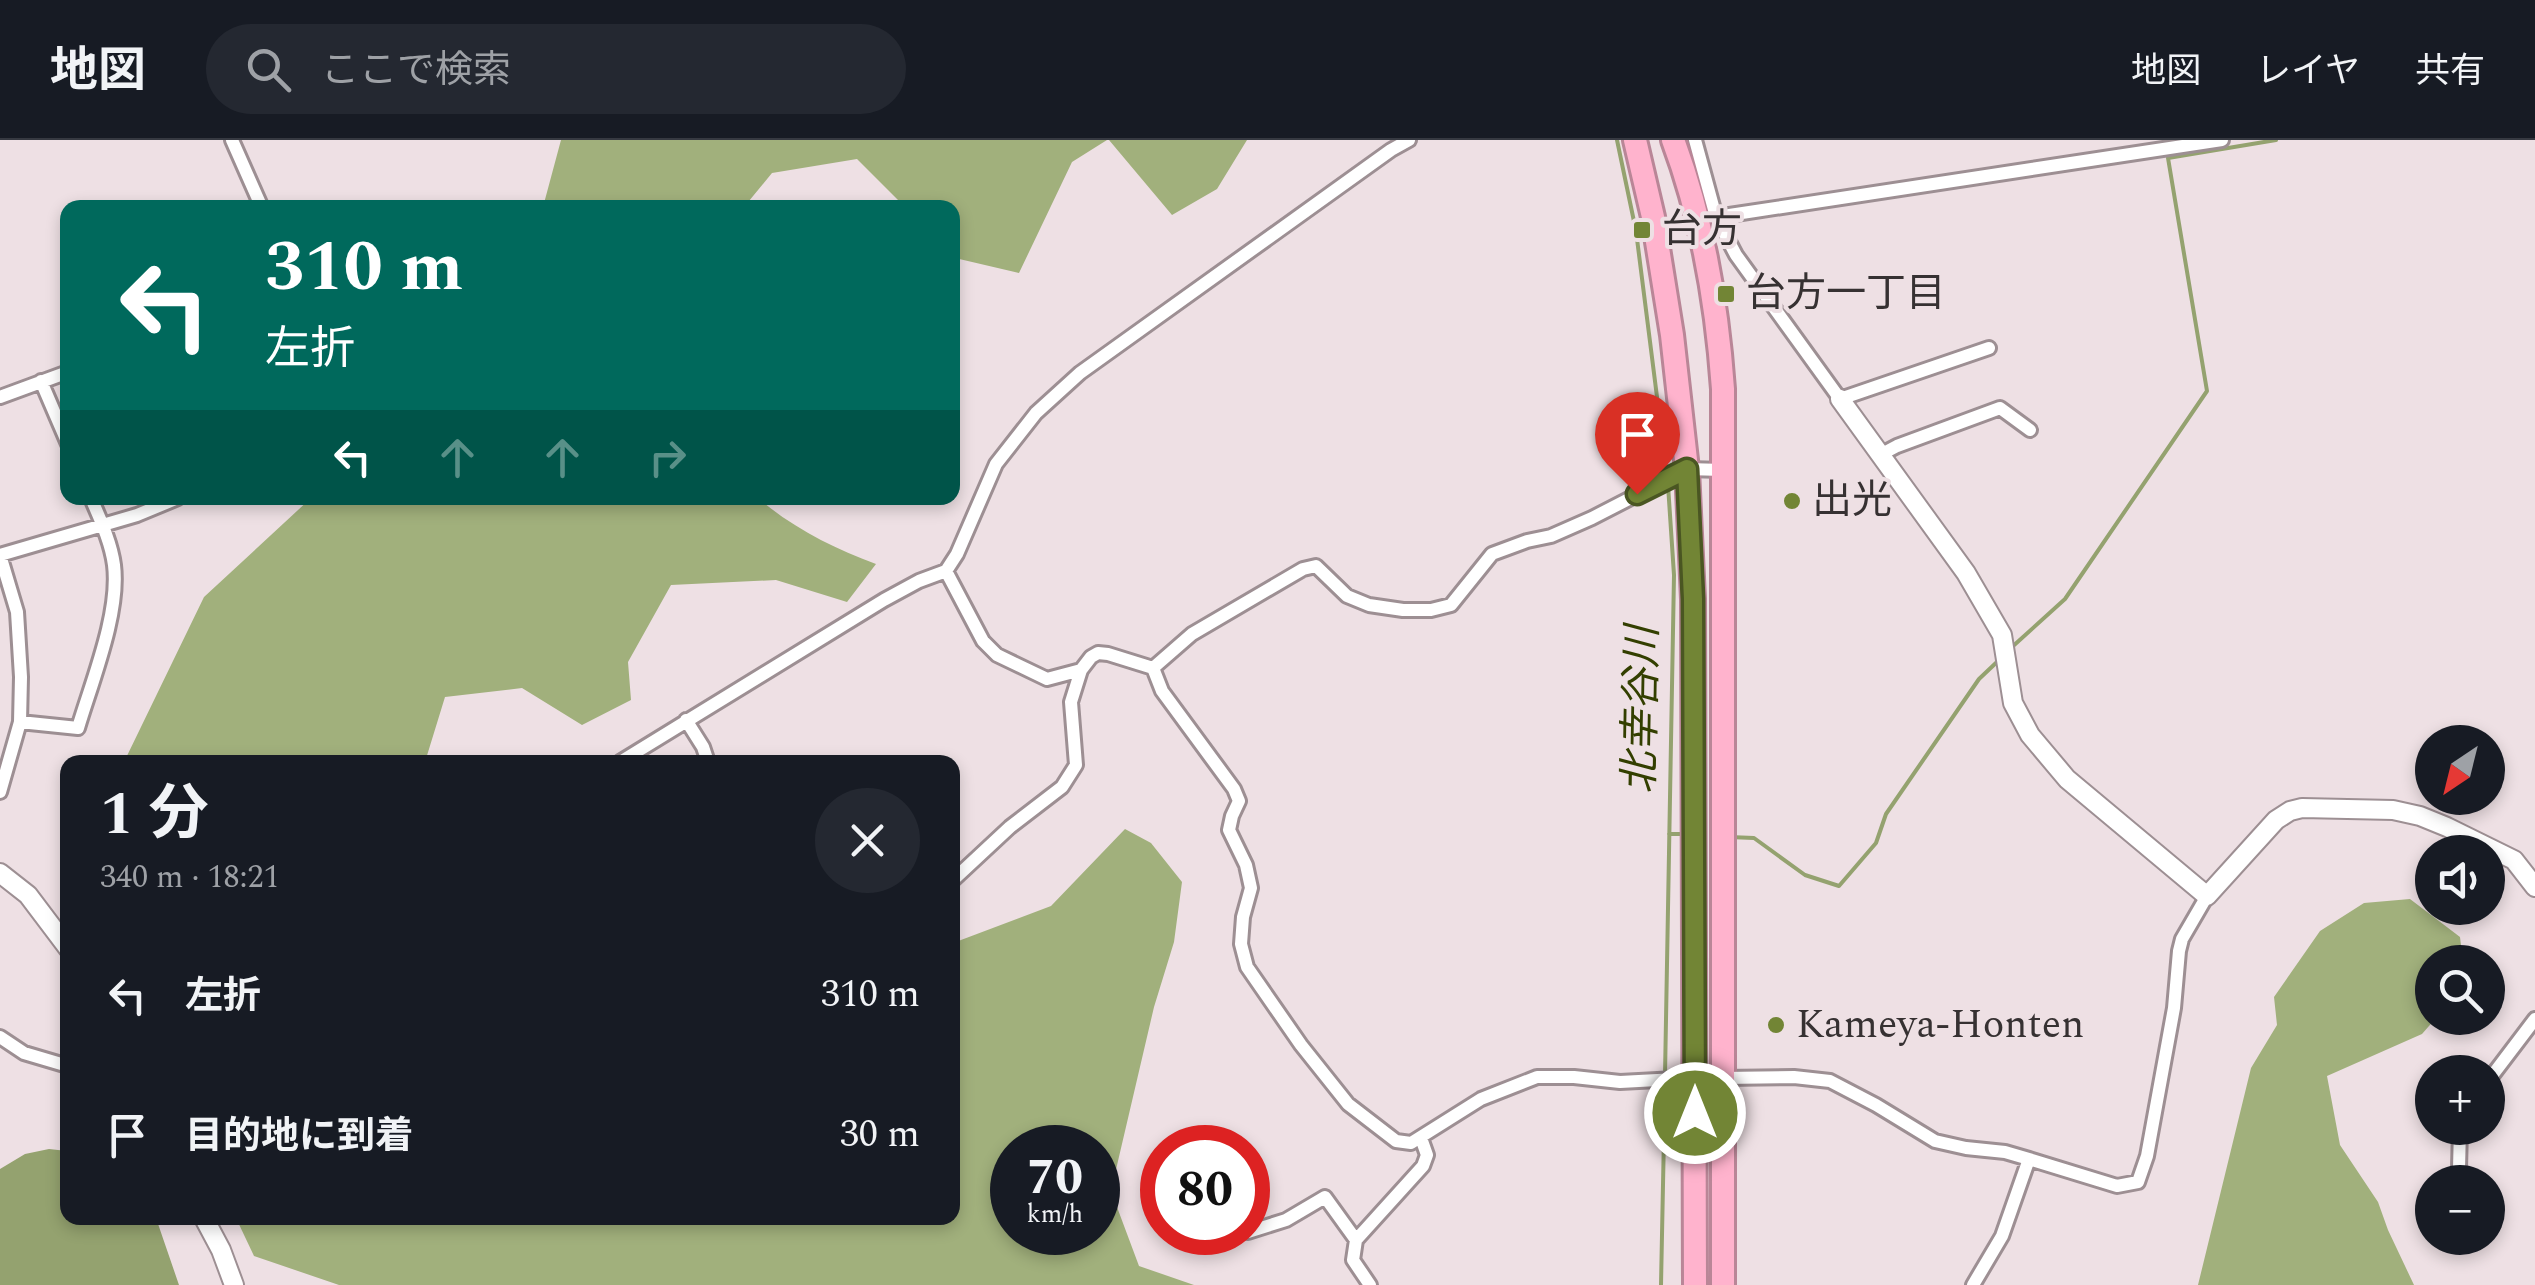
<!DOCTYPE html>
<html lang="ja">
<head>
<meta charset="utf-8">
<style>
  body { margin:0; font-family:Spectral,"Noto Sans JP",serif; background:#242831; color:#f1f3f6; height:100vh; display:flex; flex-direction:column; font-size:38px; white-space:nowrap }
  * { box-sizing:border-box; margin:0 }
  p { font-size:32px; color:#9ea1a6 }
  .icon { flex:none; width:55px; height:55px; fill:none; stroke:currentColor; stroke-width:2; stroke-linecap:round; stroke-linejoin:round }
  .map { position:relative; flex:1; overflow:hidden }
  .side { position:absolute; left:60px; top:615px; width:900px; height:470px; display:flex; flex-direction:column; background:#171b24; border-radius:20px; box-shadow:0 5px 15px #0003 }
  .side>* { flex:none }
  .banner { position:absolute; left:60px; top:60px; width:900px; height:305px; border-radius:20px; box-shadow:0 5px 15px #0003; background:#00695c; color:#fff; overflow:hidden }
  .needle { width:65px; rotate:215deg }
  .controls { position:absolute; left:2415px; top:585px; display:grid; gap:20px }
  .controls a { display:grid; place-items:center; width:90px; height:90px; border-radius:50%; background:#171b24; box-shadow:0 5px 15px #0003; font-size:50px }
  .speed { position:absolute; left:990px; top:985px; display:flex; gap:20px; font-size:50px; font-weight:700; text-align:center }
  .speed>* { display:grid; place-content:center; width:130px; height:130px; border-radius:50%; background:#171b24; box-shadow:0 5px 15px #0003; line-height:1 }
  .speed small { font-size:25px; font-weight:400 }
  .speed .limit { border:15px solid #d22; background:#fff; color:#111 }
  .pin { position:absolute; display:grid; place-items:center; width:85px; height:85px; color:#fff; margin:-102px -42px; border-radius:50% 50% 50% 0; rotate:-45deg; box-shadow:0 0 10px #0007 }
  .pin .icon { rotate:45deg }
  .me { position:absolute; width:110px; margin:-55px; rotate:0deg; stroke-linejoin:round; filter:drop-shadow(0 0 8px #0008) }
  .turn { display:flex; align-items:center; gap:35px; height:210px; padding:0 40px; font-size:45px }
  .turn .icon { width:130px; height:130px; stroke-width:2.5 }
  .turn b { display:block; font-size:70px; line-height:85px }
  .lanes { display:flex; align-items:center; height:95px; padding:0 40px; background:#0003; justify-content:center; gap:50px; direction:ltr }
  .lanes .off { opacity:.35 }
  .round { display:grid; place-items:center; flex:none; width:105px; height:105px; border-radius:52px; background:#242831 }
  .head { display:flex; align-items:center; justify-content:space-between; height:170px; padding:0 40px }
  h1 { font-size:60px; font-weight:700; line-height:75px }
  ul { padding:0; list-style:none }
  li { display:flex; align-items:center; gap:30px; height:140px; padding:0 40px }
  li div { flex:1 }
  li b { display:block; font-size:38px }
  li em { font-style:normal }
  header { display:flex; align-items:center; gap:60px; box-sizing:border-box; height:140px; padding:0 50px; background:#171b24; border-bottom:2px solid #363941 }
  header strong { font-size:48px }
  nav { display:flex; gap:55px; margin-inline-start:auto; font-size:35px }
  .search { width:700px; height:90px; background:#242831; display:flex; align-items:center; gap:25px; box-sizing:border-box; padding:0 35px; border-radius:55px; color:#9ea1a6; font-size:38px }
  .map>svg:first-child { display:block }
  .forest { fill:#a1b07c; fill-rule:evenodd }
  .water { fill:#94a26f }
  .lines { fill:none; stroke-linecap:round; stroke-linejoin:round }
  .stream { stroke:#94a26f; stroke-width:4 }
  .street-casing { stroke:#9d8f93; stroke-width:18 }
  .secondary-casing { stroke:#9d8f93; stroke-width:22 }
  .highway-casing { stroke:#b98697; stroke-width:28 }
  .street { stroke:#fff; stroke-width:12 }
  .secondary { stroke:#fff; stroke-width:18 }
  .highway { stroke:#ffb3cd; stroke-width:22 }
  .route-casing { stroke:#4a5622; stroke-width:25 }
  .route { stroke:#728535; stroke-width:18 }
  .poi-dot { fill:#728535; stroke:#eee0e4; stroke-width:4 }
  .labels { text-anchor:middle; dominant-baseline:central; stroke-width:8; stroke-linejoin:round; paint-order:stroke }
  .poi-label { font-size:40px; fill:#363132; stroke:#eee0e4; text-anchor:start }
  .water-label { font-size:42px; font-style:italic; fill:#333f00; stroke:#eee0e4 }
</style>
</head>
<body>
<header>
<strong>地図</strong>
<div class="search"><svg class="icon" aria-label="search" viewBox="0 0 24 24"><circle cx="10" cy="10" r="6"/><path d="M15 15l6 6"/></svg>ここで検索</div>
<nav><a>地図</a><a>レイヤ</a><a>共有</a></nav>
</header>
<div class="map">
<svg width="2535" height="1145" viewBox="0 0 2535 1145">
  <rect width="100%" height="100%" fill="#eee0e4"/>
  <path class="forest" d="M561,0H1107L1072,22L1019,133L955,118L953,115L952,68L905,67L857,19L772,33L744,67H543Z
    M1109,0H1247L1217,49L1172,75Z
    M311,358H758C793,388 833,408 876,424L847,462L776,440L671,445L628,522L631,560L582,585L522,548L445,557L425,622H124L204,457Z
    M1125,689L1151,703L1182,742L1174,802L1154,867L1111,1051L1139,1126L1194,1145H339L254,1116L236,1078H952L953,803L1051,766ZM1012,1008H1098V1092H1012Z
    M2410,759L2460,797L2463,822H2432V878H2436L2422,894L2327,936L2340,1005L2378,1062L2388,1090L2414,1145H2198L2251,928L2277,885L2274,857L2320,791L2364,763Z"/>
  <path class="water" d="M49,1009L67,1011L68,1078H156L179,1145H0V1029L25,1014Z"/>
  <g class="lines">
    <path class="stream" d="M1617,0L1636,91L1667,336
      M2012,507L2065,459L2207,251L2168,18L2276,0
      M1669,694H1685
      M1729,697L1754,698L1805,735L1839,746L1876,703L1886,674L1979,539L1998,521
      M1665,935L1674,435L1668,345
      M1661,1145L1665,945"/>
    <g class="street-casing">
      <path id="street" d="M232,0L262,68
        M1695,0L1716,77L1736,115L1840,259L1989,208
        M1716,77L2222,0
        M41,241L68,304
        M0,257L68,232
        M1880,315L1897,306L2000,268L2030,290
        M0,415L17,472L21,537L20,582L0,652
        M0,415L137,375L178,358
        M946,431L983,501L997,515L1047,539L1081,530
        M1153,528L1162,551L1234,649L1239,661L1232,676L1229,690L1246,725L1251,748L1243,777L1241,804L1247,827L1301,905L1348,964L1396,1001L1411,1003L1481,959L1537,937H1574L1620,942L1695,938
        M1153,528L1192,494L1303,429L1316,426L1347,456L1369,465L1403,470H1431L1451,465L1492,414L1527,401L1551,396L1592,378L1687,329L1723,330
        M686,580L703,607L708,622
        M20,582L78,588C92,541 120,473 114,425C111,402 100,379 91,358
        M620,622L884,460L919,441L946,431L957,414L996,324L1036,273L1080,233L1391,10L1409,0
        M952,741L1010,687L1062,647L1076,625L1071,562L1081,530L1091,517L1098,513L1108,514L1153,528
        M0,897L24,913L68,926
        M1723,938L1794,937L1830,941L1876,965L1935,1001L1966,1008L2005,1012L2029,1019
        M2488,941L2535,879
        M2459,1029L2460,988
        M1248,1092L1286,1080L1325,1057L1356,1100
        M1370,1145L1353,1120L1356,1100L1423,1026L1427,1015L1421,998
        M1973,1145L2002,1096L2029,1019L2117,1046L2138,1042L2147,1016L2174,868L2179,811L2182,799L2207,756"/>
    </g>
    <g class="secondary-casing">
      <path id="secondary" d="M1840,259L1966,433L2002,495L2013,563L2030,595L2067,639L2207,756L2276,680L2290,671L2302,668L2393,670L2420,676L2447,687L2514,720L2535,747
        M0,733L28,755L68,808
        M204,1078L221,1110L234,1145"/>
    </g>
    <g class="highway-casing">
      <path id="highway" d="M1635,0L1653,77L1672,195L1687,329L1693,459L1695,1145
        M1673,0C1703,80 1717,164 1723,249V1145"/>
    </g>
    <use href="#street" class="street"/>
    <use href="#secondary" class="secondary"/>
    <use href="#highway" class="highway"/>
  </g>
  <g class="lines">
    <g class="route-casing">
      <path id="route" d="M1637,354L1687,329L1693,459L1695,973"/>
    </g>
    <use href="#route" class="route"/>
  </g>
  <g class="poi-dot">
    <rect x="1632" y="80" width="20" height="20" rx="5"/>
    <rect x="1716" y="144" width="20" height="20" rx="5"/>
    <circle cx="1792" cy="361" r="10"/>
    <circle cx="1776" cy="885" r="10"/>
  </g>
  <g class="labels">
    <g class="poi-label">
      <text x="1662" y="90">台方</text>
      <text x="1746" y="154">台方一丁目</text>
      <text x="1812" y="361">出光</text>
      <text x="1796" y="885">Kameya-Honten</text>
    </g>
    <g class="water-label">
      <text transform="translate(1642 570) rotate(-89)">北幸谷川</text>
    </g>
  </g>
</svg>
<div class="controls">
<a><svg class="needle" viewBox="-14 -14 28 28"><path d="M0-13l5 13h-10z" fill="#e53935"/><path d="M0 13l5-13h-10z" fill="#9ea1a6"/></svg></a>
<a><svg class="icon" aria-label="sound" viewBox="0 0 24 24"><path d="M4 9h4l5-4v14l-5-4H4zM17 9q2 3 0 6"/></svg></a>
<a><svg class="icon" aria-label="search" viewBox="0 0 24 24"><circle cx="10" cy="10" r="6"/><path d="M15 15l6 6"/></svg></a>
<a>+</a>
<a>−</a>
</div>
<div class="speed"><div>70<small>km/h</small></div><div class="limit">80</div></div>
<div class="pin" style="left:1637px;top:354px;background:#d93025"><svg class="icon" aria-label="arrive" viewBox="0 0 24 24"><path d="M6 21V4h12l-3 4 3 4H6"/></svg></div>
<svg class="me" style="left:1695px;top:973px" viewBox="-20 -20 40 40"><circle r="17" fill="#728535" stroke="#fff" stroke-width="3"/><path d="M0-11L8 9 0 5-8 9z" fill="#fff"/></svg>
<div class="banner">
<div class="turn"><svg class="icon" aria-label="left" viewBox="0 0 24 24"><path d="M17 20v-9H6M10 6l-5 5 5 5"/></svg><div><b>310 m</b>左折</div></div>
<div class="lanes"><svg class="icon" aria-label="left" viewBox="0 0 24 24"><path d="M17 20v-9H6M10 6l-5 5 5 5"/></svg><svg class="icon off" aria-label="ahead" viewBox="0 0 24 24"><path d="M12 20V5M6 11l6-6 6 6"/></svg><svg class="icon off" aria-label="ahead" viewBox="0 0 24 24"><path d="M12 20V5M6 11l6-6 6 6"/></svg><svg class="icon off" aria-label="right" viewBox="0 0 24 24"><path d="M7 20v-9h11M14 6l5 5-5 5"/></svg></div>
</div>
<section class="side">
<div class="head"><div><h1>1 分</h1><p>340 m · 18:21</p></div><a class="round"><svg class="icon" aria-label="close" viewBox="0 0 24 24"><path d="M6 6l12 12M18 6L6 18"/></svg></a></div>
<ul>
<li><svg class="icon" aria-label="left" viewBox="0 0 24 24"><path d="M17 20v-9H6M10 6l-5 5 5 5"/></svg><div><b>左折</b></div><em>310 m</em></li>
<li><svg class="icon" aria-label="arrive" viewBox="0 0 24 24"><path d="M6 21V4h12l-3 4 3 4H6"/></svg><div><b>目的地に到着</b></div><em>30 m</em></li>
</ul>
</section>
</div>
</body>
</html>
